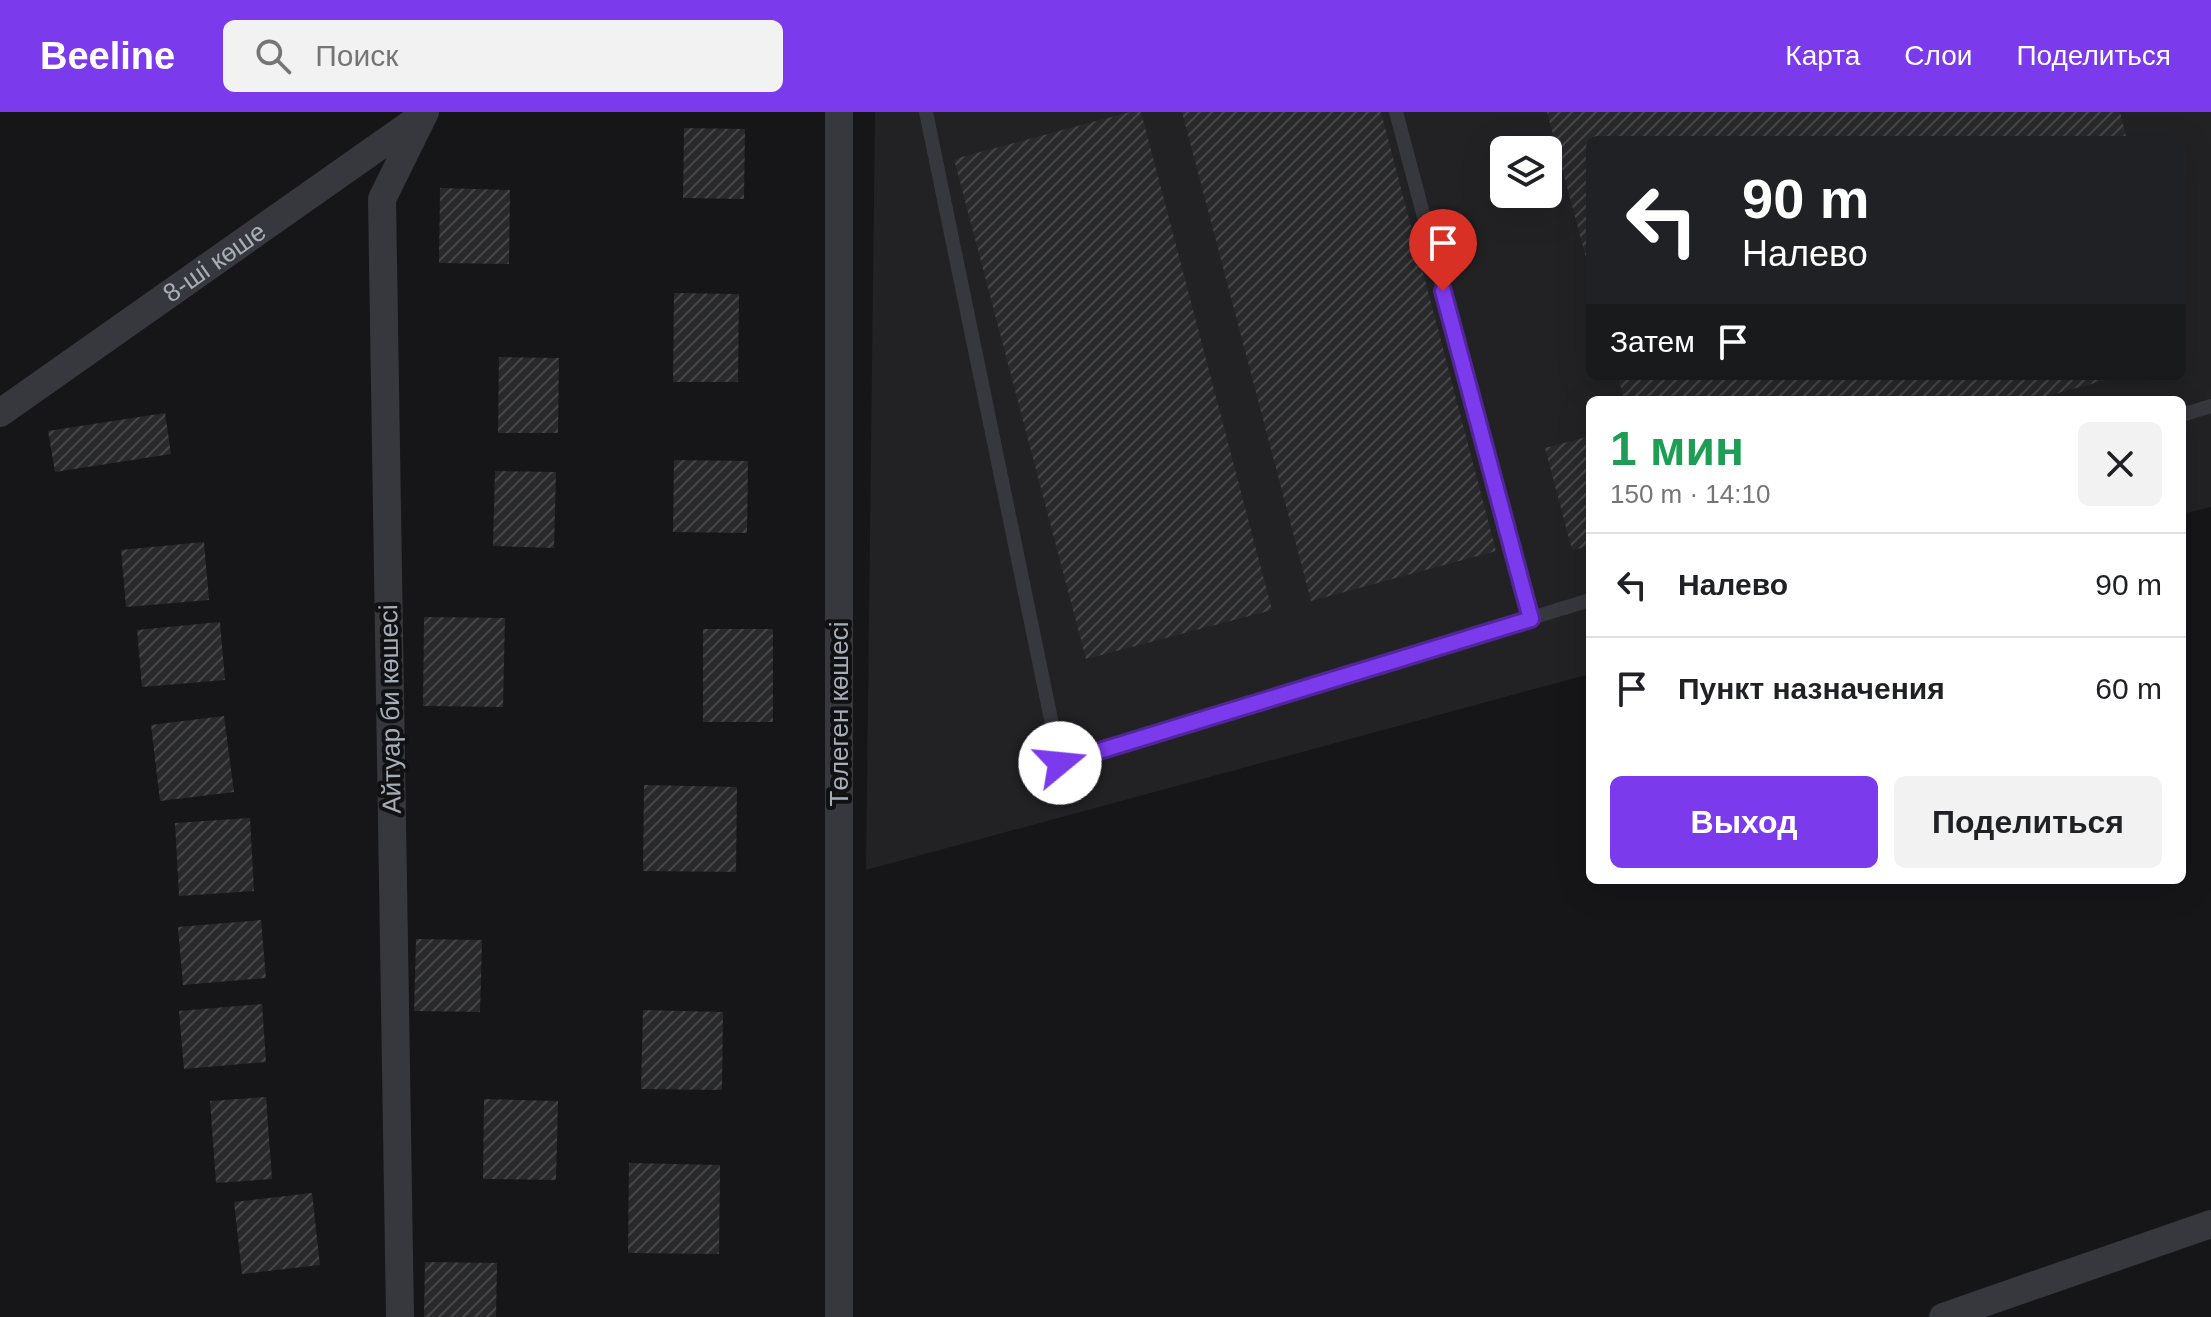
<!DOCTYPE html>
<html lang="ru">
<head>
<meta charset="utf-8">
<style>
  body { margin:0; font-family:Arial,sans-serif; background:#f2f2f2; color:#202124; height:100vh; display:flex; flex-direction:column; font-size:30px; white-space:nowrap }
  * { box-sizing:border-box; margin:0 }
  p { font-size:26px; color:#757577 }
  .icon { flex:none; width:44px; height:44px; fill:none; stroke:currentColor; stroke-width:2; stroke-linecap:round; stroke-linejoin:round }
  .map { position:relative; flex:1; overflow:hidden }
  .drawer { position:absolute; left:1586px; top:284px; width:600px; height:488px; display:flex; flex-direction:column; background:#fff; border-radius:12px; box-shadow:0 8px 32px #0002 }
  .drawer>* { flex:none }
  .hud { position:absolute; left:1586px; top:24px; width:600px; height:244px; border-radius:12px; box-shadow:0 8px 32px #0002; background:#202124; color:#fff; overflow:hidden }
  .tools { position:absolute; left:1490px; top:24px; display:grid; gap:16px }
  .tools a { display:grid; place-items:center; width:72px; height:72px; border-radius:12px; background:#fff; box-shadow:0 8px 32px #0002; font-size:40px }
  .pin { position:absolute; display:grid; place-items:center; width:68px; height:68px; color:#fff; margin:-82px -34px; border-radius:50% 50% 50% 0; rotate:-45deg; box-shadow:0 0 8px #0007 }
  .pin .icon { rotate:45deg }
  .me { position:absolute; width:88px; margin:-44px; rotate:73deg; stroke-linejoin:round; filter:drop-shadow(0 0 6px #0008) }
  .turn { display:flex; align-items:center; gap:28px; height:168px; padding:0 24px; font-size:36px }
  .turn .icon { width:104px; height:104px; stroke-width:2.5 }
  .turn b { display:block; font-size:56px; line-height:68px }
  .then { display:flex; align-items:center; height:76px; padding:0 24px; background:#0003; gap:16px; font-size:30px }
  .round { display:grid; place-items:center; flex:none; width:84px; height:84px; border-radius:12px; background:#f2f2f2 }
  .head { display:flex; align-items:center; justify-content:space-between; height:136px; padding:0 24px }
  h1 { font-size:48px; font-weight:600; line-height:60px; color:#1e9e55 }
  .primary-button { display:flex; gap:16px; margin-top:auto; padding:16px 24px }
  .primary-button a { flex:1; height:92px; border-radius:12px; background:#7c3aed; color:#fff; font-size:32px; font-weight:600; line-height:92px; text-align:center }
  .primary-button a+a { background:#f2f2f2; color:#202124 }
  ul { padding:0; list-style:none }
  li { display:flex; align-items:center; gap:24px; height:104px; padding:0 24px; border-top:2px solid #e0e0e0 }
  li div { flex:1 }
  li b { display:block; font-size:30px }
  li em { font-style:normal }
  header { display:flex; align-items:center; gap:48px; box-sizing:border-box; height:112px; padding:0 40px; background:#7c3aed; color:#fff }
  header strong { font-size:38px }
  nav { display:flex; gap:44px; margin-inline-start:auto; font-size:28px }
  .search { width:560px; height:72px; background:#f2f2f2; display:flex; align-items:center; gap:20px; box-sizing:border-box; padding:0 28px; border-radius:12px; color:#757577; font-size:30px }
  .map>svg:first-child { display:block }
  .built { fill:#222225; fill-rule:evenodd }
  .building { fill:url(#building-hatch) }
  .lines { fill:none; stroke-linecap:round; stroke-linejoin:round }
  .service { stroke:#37383d; stroke-width:14 }
  .minor { stroke:#37383d; stroke-width:28 }
  .route-casing { stroke:#51269a; stroke-width:20 }
  .route { stroke:#7c3aed; stroke-width:14 }
  .labels { text-anchor:middle; dominant-baseline:central; stroke-width:8; stroke-linejoin:round; paint-order:stroke }
  .street-label { font-size:26px; fill:#a8aeb8; stroke:#111113 }
</style>
</head>
<body>
<header>
<strong>Beeline</strong>
<div class="search"><svg class="icon" aria-label="search" viewBox="0 0 24 24"><circle cx="10" cy="10" r="6"/><path d="M15 15l6 6"/></svg>Поиск</div>
<nav><a>Карта</a><a>Слои</a><a>Поделиться</a></nav>
</header>
<div class="map">
<svg width="2211" height="1205" viewBox="0 0 2211 1205">
  <defs>
    <pattern id="building-hatch" width="6" height="6" patternUnits="userSpaceOnUse" patternTransform="scale(2)"><rect width="6" height="6" fill="#29292c"/><path d="M-1 1l2-2M0 6l6-6M5 7l2-2" fill="none" stroke="#454648"/></pattern>
  </defs>
  <rect width="100%" height="100%" fill="#161618"/>
  <path class="built" d="M875,0H2211V395L2182,402V288H1590V562L866,758ZM1590,28H2182V264H1590ZM1504,38H1548V82H1504Z"/>
  <path class="building" d="M1130,0H1141L1272,498L1086,547L954,47Z
    M1182,0H1381L1496,439L1311,489Z
    M1547,0H2120L2127,28H1590L1589,157Z
    M684,16L745,17L744,87L683,86Z
    M440,76L510,78L509,152L439,151Z
    M674,181L739,182L738,270H673Z
    M499,245L559,246L558,321H498Z
    M1618,264H2117V265L2032,288H1624Z
    M165,301L171,342L55,360L48,319Z
    M1590,324V434L1572,438L1545,336Z
    M674,348L748,349L747,421L673,420Z
    M495,359L556,360L554,436L493,434Z
    M204,430L209,488L126,495L121,438Z
    M424,505L505,506L503,595L423,594Z
    M220,510L225,568L142,575L137,518Z
    M703,517H773V610H703Z
    M224,604L234,680L160,689L151,613Z
    M644,673L737,675L736,760L643,759Z
    M250,706L254,779L179,784L175,711Z
    M261,808L266,866L183,873L178,815Z
    M416,827L482,828L480,900L414,899Z
    M262,892L266,950L184,957L179,899Z
    M643,898L723,900L722,978L641,977Z
    M266,985L272,1067L216,1071L210,989Z
    M484,987L558,989L556,1068L483,1067Z
    M629,1051L720,1053L719,1142L628,1141Z
    M312,1081L320,1153L242,1162L234,1090Z
    M425,1150L497,1151L496,1205H424Z"/>
  <g class="lines">
    <path class="service" d="M926,0L1060,651L1590,488
      M1396,0L1531,507
      M2182,303L2211,294"/>
    <g class="minor">
      <path id="s1" d="M0,301L422,4"/>
      <path d="M400,1205L382,87L425,0"/>
      <path d="M839,1205V0"/>
      <path d="M1943,1205L2211,1112"/>
    </g>
  </g>
  <g class="lines">
    <g class="route-casing">
      <path id="route" d="M1060,651L1531,507L1443,179"/>
    </g>
    <use href="#route" class="route"/>
  </g>
  <g class="labels">
    <g class="street-label">
      <text stroke="none"><textPath href="#s1" startOffset="262">8-шi көше</textPath></text>
      <text transform="translate(390 597) rotate(-91)">Айтуар би көшесі</text>
      <text transform="translate(839 602) rotate(-90)">Төлеген көшесі</text>
    </g>
  </g>
</svg>
<div class="tools">
<a><svg class="icon" aria-label="layers" viewBox="0 0 24 24"><path d="M12 4l9 5-9 5-9-5zM3 14l9 5 9-5"/></svg></a>
</div>
<div class="pin" style="left:1443px;top:179px;background:#d93025"><svg class="icon" aria-label="arrive" viewBox="0 0 24 24"><path d="M6 21V4h12l-3 4 3 4H6"/></svg></div>
<svg class="me" style="left:1060px;top:651px" viewBox="-20 -20 40 40"><circle r="19" fill="#fff"/><path d="M0-13L10 11 0 6-10 11z" fill="#7c3aed"/></svg>
<div class="hud">
<div class="turn"><svg class="icon" aria-label="left" viewBox="0 0 24 24"><path d="M17 20v-9H6M10 6l-5 5 5 5"/></svg><div><b>90 m</b>Налево</div></div>
<div class="then">Затем<svg class="icon" aria-label="arrive" viewBox="0 0 24 24"><path d="M6 21V4h12l-3 4 3 4H6"/></svg></div>
</div>
<section class="drawer">
<div class="head"><div><h1>1 мин</h1><p>150 m · 14:10</p></div><a class="round"><svg class="icon" aria-label="close" viewBox="0 0 24 24"><path d="M6 6l12 12M18 6L6 18"/></svg></a></div>
<ul>
<li><svg class="icon" aria-label="left" viewBox="0 0 24 24"><path d="M17 20v-9H6M10 6l-5 5 5 5"/></svg><div><b>Налево</b></div><em>90 m</em></li>
<li><svg class="icon" aria-label="arrive" viewBox="0 0 24 24"><path d="M6 21V4h12l-3 4 3 4H6"/></svg><div><b>Пункт назначения</b></div><em>60 m</em></li>
</ul>
<div class="primary-button"><a>Выход</a><a>Поделиться</a></div>
</section>
</div>
</body>
</html>
